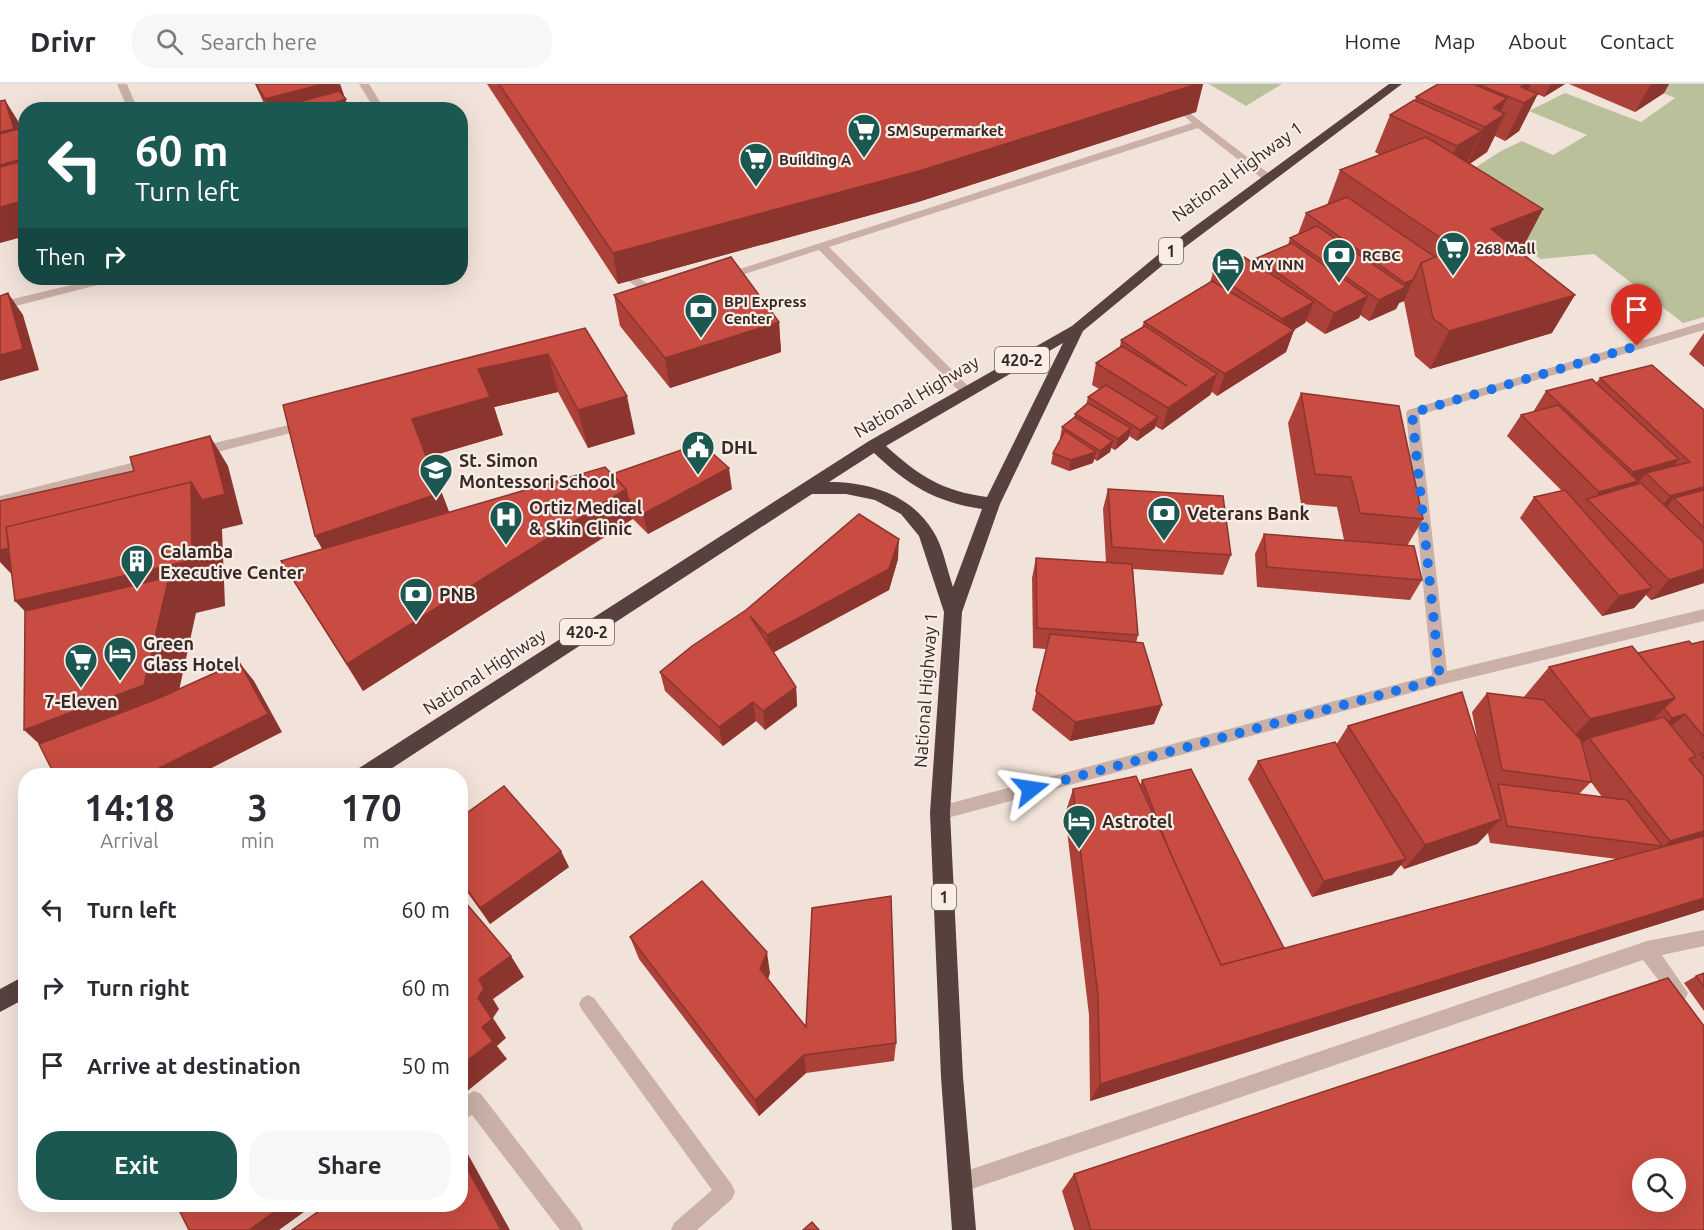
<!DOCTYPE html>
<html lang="en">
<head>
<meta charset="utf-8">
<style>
  body { margin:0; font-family:Ubuntu,sans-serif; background:#f7f7f7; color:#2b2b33; height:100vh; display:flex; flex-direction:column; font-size:22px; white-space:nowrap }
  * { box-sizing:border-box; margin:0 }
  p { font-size:20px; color:#7c7c81 }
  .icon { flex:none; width:33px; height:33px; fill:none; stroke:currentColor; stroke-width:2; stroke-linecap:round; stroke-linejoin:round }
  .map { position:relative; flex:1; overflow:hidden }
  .panel { position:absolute; left:18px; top:684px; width:450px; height:444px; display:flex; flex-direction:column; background:#fff; border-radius:24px; box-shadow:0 6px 24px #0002 }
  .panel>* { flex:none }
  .top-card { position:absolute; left:18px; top:18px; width:450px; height:183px; border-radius:24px; box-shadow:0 6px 24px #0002; background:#1c5852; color:#fff; overflow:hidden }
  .buttons { position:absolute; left:1632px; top:1074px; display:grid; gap:12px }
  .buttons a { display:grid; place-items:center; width:54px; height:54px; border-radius:50%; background:#fff; box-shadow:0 6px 24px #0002; font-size:30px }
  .pin { position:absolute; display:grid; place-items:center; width:51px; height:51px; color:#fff; margin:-62px -26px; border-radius:50% 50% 50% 0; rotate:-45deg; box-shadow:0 0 6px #0007 }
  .pin .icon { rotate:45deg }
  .me { position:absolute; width:66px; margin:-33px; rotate:75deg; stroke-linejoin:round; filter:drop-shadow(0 0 4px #0008) }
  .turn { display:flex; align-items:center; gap:21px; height:126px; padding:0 18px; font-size:27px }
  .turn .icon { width:78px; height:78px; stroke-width:2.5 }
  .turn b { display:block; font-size:42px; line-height:51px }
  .then { display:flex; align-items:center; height:57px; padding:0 18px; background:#0003; gap:12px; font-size:22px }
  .eta { display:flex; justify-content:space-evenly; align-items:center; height:102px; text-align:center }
  .eta b { font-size:36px; font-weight:600; line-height:42px }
  .cta { display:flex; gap:12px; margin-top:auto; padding:12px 18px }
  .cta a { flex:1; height:69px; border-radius:24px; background:#1c5852; color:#fff; font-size:24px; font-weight:600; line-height:69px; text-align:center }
  .cta a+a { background:#f7f7f7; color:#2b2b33 }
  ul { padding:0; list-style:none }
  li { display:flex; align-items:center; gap:18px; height:78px; padding:0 18px }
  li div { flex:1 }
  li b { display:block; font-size:22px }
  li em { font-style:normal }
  header { display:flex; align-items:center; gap:36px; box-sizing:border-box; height:84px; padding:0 30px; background:#fff; border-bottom:2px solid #e1e1e2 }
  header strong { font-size:28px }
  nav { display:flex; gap:33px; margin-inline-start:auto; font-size:21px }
  .search { width:420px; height:54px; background:#f7f7f7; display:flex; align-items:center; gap:15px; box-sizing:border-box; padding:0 21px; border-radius:24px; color:#7c7c81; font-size:22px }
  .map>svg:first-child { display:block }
  .green { fill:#bac19a }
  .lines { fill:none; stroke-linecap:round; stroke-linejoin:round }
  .minor { fill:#cab0a6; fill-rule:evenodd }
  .highway { fill:#57413e; fill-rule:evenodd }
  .wall { fill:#ac4139; fill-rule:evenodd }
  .shaded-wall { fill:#8c352e }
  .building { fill:#c84c42; stroke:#8c352e; stroke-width:1.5; fill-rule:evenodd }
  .route { stroke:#1a73e8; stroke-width:10; stroke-dasharray:0 18 }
  .labels { text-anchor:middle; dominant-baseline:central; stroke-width:4.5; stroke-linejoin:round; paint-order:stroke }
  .far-poi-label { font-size:15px; font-weight:bold; fill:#362927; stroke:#f9ede6; text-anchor:start }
  .shield { fill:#f9ede6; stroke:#706460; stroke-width:1.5 }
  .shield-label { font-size:16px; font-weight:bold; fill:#362927 }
  .street-label { font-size:18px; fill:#362927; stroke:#f9ede6 }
  .poi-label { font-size:18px; font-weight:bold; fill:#362927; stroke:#f9ede6; text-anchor:start }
</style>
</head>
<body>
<header>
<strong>Drivr</strong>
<div class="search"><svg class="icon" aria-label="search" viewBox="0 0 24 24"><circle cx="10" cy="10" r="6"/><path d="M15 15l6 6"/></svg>Search here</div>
<nav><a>Home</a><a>Map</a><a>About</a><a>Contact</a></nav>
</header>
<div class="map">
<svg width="1704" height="1146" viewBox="0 0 1704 1146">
  <rect width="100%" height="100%" fill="#f2e3da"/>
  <path class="green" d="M1209,0H1282L1246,22Z
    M1642,0H1704V233L1683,239L1594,170L1541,175L1437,108L1501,67L1522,57L1553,71L1587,51L1529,27L1565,9L1641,38L1675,14Z"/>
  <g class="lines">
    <path class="minor" d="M117,0H127L138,26H128Z
      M359,0H369L385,26H375Z
      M1187,27L1272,92V96H1264L1198,44L829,163L970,304L972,307L970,310H962L819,166L726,196H718L716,194L718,192L1192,39L1182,30Z
      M633,191L647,199H663L669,203C657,213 637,206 627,195Z
      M101,194H119L117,196L0,226V218Z
      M1704,238V246L1419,331L1447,587L1704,525V537L1440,601L940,736L934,734L932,729L934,724L940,722L1432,591L1406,329L1408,326Z
      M309,336L315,340L314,343L198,373L191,368L198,363Z
      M151,374L158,379L156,382L0,422V412Z
      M1704,846V862L1662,871L1688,909L1685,915L1679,918L1673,915L1643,876L960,1109L953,1106L950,1099L953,1092L960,1089L1647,857Z
      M588,911L594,914L732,1101L735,1108L732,1115L697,1146H671L674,1139L712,1106L582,926L579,920L582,914Z
      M474,1007L481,1010L580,1139L583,1146H560L472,1031L460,1037V1015Z"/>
    <path class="highway" d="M1389,0H1402L1181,166L1083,247L1000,420L962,528L950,729L963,993L976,1146H952L941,993L930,729L944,528L919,452L901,430L875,416L846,410H812L380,692H354L356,686L869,357L1072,242L1171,160ZM1063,259L987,413C942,407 919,392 886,362ZM874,369C908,401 935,418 982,425L953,503C947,486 943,462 933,447C911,411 870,398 829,398Z
      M26,891V914L0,928V905Z"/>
  </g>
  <path class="wall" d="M255,0H340L349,26H267Z
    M487,0H1203L1196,28L918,118L618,200Z
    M1438,0H1565L1544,13L1537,10L1519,47L1505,57L1495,52L1487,68L1470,80L1543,125L1523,163L1517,165L1552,249L1430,285L1415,272L1404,217L1399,219L1396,225L1369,237L1360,231L1359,234L1325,250L1306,237L1305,239L1294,246L1286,268L1217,312L1212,308L1210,311L1162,346L1155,342V344L1137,357L1129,352L1128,355L1115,366L1111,364L1110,368L1097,377L1094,375L1093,379L1069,387L1051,380L1053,369L1061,355L1060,354L1062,343L1074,334L1075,330L1086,321L1088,313L1099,305L1092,301L1096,279L1120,263L1121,256L1142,243L1144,238L1210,198L1213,189L1255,180L1257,174L1288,161L1290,154L1298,150L1306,129L1327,121L1340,86L1380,71L1375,68L1390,31L1415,16L1416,13Z
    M1569,0H1669L1664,9L1635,28Z
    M614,211L779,238L781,268L670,304L620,242Z
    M585,244L635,350L588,364L558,308L494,323L503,351L428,373L449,428L612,390L732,405L648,450L633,435L363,607L281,477L322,465L315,452Z
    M1704,249V283L1689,270Z
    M1600,294L1704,326V499L1651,516L1646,511L1634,524L1602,532L1520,434L1534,413L1562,407L1507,352L1521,331L1533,328L1546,307L1596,299Z
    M1301,309L1423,435L1407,462L1422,496L1410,516L1257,503L1255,470L1264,450L1344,456L1337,423L1301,420L1288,339Z
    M1108,405L1231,471L1223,491L1133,485L1138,551L1136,559L1154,640L1070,657L1032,626L1046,565L1033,564L1032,494L1036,474L1106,478L1103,425Z
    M898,475L889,506L773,568L796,603L797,622L765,646L756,637L723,662L665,607L660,588L746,526Z
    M1704,557V826L1090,1017L1089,931L1065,730L1073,705L1140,701L1142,696L1284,864L1617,775L1490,759L1488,749L1477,760L1404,785L1401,781L1392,791L1312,813L1248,695L1258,677L1336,661L1348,642L1478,660L1472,628L1487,609L1523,614L1549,583L1638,569ZM1591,698L1602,713L1579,710Z
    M460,734L569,783L490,840L460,798Z
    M630,853L770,889L768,895L806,943L896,959L894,977L806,989L759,1032L639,875Z
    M1704,889V927L1684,899L1696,892Z
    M1074,1090L1704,1146H1074L1062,1107Z"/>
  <path class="shaded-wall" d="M323,0H340L349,26H269L265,15Z
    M1197,0H1203L1196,28L918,118L618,200L613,169Z
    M1525,0H1531L1522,18L1521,3Z
    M1551,0H1565L1544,13Z
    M1651,0H1669L1664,9L1635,28Z
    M1538,10L1519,47L1505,57L1524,19Z
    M1507,14L1497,35L1505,30L1487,68L1467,81L1493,24Z
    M5,16L18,37L26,60L0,73V48Z
    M1482,47L1464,85L1440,100L1457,62Z
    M26,74V99L0,106V81Z
    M26,116V152L0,159V123Z
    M1543,125L1523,163L1472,183L1491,145Z
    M1413,196L1404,217L1399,219L1396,225L1369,237L1379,216L1402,205L1405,199Z
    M8,209L23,231L39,286L0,297V271Z
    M1575,211L1552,249L1430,285L1449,247Z
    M1368,212L1359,234L1325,250L1334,229Z
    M1314,218L1305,239L1275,257L1282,235Z
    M779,238L781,268L670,304L665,274Z
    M1294,246L1286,268L1217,312L1225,290Z
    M548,270L558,308L494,323L503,351L428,373L456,446L336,488L315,452L412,335L478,285Z
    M1217,290L1210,311L1162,346L1168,324Z
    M627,312L635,350L588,364L578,326Z
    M1158,333L1155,344L1137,357L1140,346Z
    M1131,344L1128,355L1115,366L1118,355Z
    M210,352L228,382L243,440L222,445L225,522L196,529L173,634L59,678L24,646L58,562L15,517L18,497L0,478V466L191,398Z
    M1113,357L1110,368L1097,377L1100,367Z
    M1096,368L1093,379L1069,387L1071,376Z
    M1679,375L1662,396L1646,389L1634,404L1591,419L1599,408L1623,401L1633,388Z
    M729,384L732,405L648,450L643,430Z
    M1704,403V419L1674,414L1660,431L1653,432L1670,412Z
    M626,405L633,434L363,607L347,580Z
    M899,455L898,475L889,506L769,571L767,551Z
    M1704,485V499L1651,516L1669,496Z
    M1652,504L1634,524L1602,532L1619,512Z
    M239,578L254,597L282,648L196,692H143Z
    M796,603L797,622L765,646L763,627Z
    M1675,614L1641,647L1589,654L1579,663L1559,668L1590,635Z
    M753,618L756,637L723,662L719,643Z
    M1162,621L1154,640L1070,657L1075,638Z
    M1685,630L1664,649L1652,653L1672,634Z
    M1501,735L1477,760L1404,785L1425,761Z
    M1704,747V758L1649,774L1670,757Z
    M561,767L569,783L490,840L480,824Z
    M1406,775L1392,791L1312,813L1324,797Z
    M1704,814V826L1090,1017L1100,1000Z
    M767,868L770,889L764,905L760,885Z
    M511,872L524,893L493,915L499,925L493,934L506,954L497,962L507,975L460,1013V982L482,943L478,914L479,895Z
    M804,971L806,989L759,1032L755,1016Z
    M460,1056L510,1146H501L460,1072Z
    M285,1120H315L279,1146H249Z"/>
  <path class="building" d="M256,0H323L265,15Z
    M499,0H1197L919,87L613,169Z
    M1438,0H1473L1507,14L1493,24L1505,30L1485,43L1416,13Z
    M1478,0H1525L1521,3L1538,10L1524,19Z
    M339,7L346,15L310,26H269Z
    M5,16L14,45L0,48V17Z
    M1414,16L1482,47L1457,62L1390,31Z
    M26,43V74L0,81V50Z
    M1426,53L1543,125L1491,145L1575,211L1449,247L1433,234L1421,179L1456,164L1340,86Z
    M26,76V116L0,123V83Z
    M1347,113L1435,173L1421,179L1413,196L1405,199L1306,129Z
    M1317,142L1406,203L1379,216L1290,154Z
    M1292,159L1368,212L1334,229L1257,174Z
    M731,173L779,238L665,274L614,211Z
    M1244,173L1314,218L1282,235L1213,189Z
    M1212,197L1294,246L1225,290L1144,238Z
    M8,209L23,265L0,271V212Z
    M1145,242L1217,290L1168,324L1096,279L1122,262L1187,302L1121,256Z
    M585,244L627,312L578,326L548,270L478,285L490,313L412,335L440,409L315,452L283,321Z
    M1652,281L1704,326V403L1670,412L1646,389L1690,378L1600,294Z
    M1592,295L1679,375L1633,388L1546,307Z
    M1106,301L1158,333L1140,346L1088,313Z
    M1301,309L1399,322L1423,435L1360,429L1351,393L1315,390Z
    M1088,319L1131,344L1118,355L1075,330Z
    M1558,321L1638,397L1599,408L1521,331Z
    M1075,333L1113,357L1100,367L1062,343Z
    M1065,347L1096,368L1071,376L1053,369Z
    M210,352L225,410L202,416L191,398L6,443L9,464L0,466V417L134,387L130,373Z
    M701,359L729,384L643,430L628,414L626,405L612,390Z
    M605,383L626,405L347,580L281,477Z
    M191,398L192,476L15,517L6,443Z
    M1641,399L1704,459V485L1669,496L1587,415Z
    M1108,405L1223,412L1231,471L1112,463Z
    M1565,406L1652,504L1619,512L1534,413Z
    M1704,406V444L1674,414Z
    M859,430L899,455L889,485L767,551L750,532L796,603L763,627L753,618L719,643L660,588L692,562L746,526Z
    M1264,450L1414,462L1422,496L1267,483Z
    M1036,474L1132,480L1138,551L1037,544Z
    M169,493L144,601L24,646L25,527Z
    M1050,550L1143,559L1162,621L1075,638L1036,607Z
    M1689,557L1692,560L1704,557V653L1685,630L1672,634L1664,624L1675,614L1638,569Z
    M1632,562L1675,614L1590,635L1549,583Z
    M239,578L268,630L143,692H55L39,660L157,615Z
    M1462,608L1501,735L1425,761L1348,642Z
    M1487,609L1544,616L1581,656L1592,698L1502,686Z
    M1664,633L1696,672L1689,675L1704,693V747L1670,757L1589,654Z
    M1335,658L1406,775L1324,797L1258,677Z
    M1704,669V675L1700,670Z
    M1191,685L1284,864L1221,881L1169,766L1142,696Z
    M1136,692L1221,881L1704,752V814L1100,1000L1098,911L1073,705Z
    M1498,700L1627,716L1662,762L1507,742Z
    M504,702L561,767L480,824L460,796V734Z
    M702,797L767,868L760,885L806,943L812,824L891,812L896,959L804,971L755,1016L630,853Z
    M460,812L511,872L479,895L484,905L478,914L492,935L482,943L493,957L460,982Z
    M1704,889V903L1696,892Z
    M1668,894L1704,942V1146H1091L1074,1090ZM1642,1084H1676V1118H1642Z
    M460,1072L501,1146H292L329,1120H460Z
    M176,1120H285L249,1146H189Z
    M812,1138L819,1146H803Z"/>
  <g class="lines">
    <path class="route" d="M1031,705L1440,595L1412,329L1637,262"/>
  </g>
  <defs>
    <g id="supermarket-pin" transform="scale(1.725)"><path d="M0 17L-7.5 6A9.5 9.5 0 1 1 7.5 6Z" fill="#1c5852" stroke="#f9ede6"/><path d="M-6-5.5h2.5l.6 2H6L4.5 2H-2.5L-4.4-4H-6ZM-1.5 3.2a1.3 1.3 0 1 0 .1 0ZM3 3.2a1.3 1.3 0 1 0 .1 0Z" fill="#fff"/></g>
    <g id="bank-pin" transform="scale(1.725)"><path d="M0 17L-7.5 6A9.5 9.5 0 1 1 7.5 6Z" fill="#1c5852" stroke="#f9ede6"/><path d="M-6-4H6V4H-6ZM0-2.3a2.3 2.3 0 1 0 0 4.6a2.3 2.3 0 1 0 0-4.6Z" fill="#fff"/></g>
    <g id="hotel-pin" transform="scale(1.725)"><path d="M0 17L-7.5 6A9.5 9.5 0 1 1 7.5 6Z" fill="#1c5852" stroke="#f9ede6"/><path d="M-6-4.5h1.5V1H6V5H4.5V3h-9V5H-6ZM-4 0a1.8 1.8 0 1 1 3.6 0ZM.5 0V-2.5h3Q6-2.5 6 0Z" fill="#fff"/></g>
    <g id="civic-pin" transform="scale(1.725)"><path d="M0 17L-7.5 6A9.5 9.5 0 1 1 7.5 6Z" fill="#1c5852" stroke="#f9ede6"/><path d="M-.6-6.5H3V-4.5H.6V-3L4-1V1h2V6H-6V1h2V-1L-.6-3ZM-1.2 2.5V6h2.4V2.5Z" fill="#fff"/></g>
    <g id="school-pin" transform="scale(1.725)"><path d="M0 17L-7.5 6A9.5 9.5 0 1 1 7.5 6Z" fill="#1c5852" stroke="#f9ede6"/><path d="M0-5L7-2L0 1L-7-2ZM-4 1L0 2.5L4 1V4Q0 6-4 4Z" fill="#fff"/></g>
    <g id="hospital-pin" transform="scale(1.725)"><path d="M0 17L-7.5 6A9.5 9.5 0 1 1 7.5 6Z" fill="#1c5852" stroke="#f9ede6"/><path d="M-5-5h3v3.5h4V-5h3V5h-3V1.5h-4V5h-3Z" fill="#fff"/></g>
    <g id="building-pin" transform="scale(1.725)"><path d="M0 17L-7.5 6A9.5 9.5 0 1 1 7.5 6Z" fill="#1c5852" stroke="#f9ede6"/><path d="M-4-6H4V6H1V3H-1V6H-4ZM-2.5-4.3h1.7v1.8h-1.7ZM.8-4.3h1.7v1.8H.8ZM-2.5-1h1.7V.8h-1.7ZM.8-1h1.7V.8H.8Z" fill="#fff"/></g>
  </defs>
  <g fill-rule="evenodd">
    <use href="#supermarket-pin" x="864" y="46"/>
    <use href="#supermarket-pin" x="756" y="75"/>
    <use href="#supermarket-pin" x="1453" y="164"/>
    <use href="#bank-pin" x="1339" y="171"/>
    <use href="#hotel-pin" x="1228" y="180"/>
    <use href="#bank-pin" x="701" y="226"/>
    <use href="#civic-pin" x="698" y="363"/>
    <use href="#school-pin" x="436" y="386"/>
    <use href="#bank-pin" x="1164" y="429"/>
    <use href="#hospital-pin" x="506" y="433"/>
    <use href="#building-pin" x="137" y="477"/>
    <use href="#bank-pin" x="416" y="510"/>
    <use href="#hotel-pin" x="120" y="569"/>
    <use href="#supermarket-pin" x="81" y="576"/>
    <use href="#hotel-pin" x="1079" y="737"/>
  </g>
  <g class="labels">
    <g class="far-poi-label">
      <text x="887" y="46">SM Supermarket</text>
      <text x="779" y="75">Building A</text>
      <text x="1476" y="164">268 Mall</text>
      <text x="1362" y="171">RCBC</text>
      <text x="1251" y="180">MY INN</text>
      <text x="724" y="217">BPI Express<tspan x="724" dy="17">Center</tspan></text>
    </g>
    <g class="shield">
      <rect x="1159" y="154" width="24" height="26" rx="4.5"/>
      <rect x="995" y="263" width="54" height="26" rx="4.5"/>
      <rect x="560" y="535" width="54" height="26" rx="4.5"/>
      <rect x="932" y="800" width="24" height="26" rx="4.5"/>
    </g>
    <g class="shield-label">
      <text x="1171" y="167">1</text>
      <text x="1022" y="276">420-2</text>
      <text x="587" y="548">420-2</text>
      <text x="944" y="813">1</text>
    </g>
    <g class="street-label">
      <text transform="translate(1237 87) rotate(-36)">National Highway 1</text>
      <text transform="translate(916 312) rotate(-31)">National Highway</text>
      <text transform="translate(484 587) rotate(-33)">National Highway</text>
      <text transform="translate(925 606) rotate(-86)">National Highway 1</text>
    </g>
    <g class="poi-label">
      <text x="721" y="363">DHL</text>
      <text x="459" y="376">St. Simon<tspan x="459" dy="21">Montessori School</tspan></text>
      <text x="529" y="423">Ortiz Medical<tspan x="529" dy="21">&amp; Skin Clinic</tspan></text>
      <text x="1187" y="429">Veterans Bank</text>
      <text x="160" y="467">Calamba<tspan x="160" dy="21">Executive Center</tspan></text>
      <text x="439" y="510">PNB</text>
      <text x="143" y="559">Green<tspan x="143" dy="21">Glass Hotel</tspan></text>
      <text x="81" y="617" text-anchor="middle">7-Eleven</text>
      <text x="1102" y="737">Astrotel</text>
    </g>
  </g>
</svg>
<div class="buttons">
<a><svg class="icon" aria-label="search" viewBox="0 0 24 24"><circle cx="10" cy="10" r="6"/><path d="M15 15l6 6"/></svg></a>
</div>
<div class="pin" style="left:1637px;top:262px;background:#d93025"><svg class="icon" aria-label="arrive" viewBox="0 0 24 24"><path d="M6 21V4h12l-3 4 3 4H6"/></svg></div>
<svg class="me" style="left:1031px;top:705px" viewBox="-20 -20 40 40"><path d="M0-17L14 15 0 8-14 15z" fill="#1a73e8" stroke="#fff" stroke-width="4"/></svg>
<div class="top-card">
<div class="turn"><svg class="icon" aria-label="left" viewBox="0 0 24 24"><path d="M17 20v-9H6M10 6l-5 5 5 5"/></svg><div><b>60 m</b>Turn left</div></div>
<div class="then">Then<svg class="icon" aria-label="right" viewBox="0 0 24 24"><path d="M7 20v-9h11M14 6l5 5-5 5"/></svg></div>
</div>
<section class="panel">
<div class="eta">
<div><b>14:18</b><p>Arrival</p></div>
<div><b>3</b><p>min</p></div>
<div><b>170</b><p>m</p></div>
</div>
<ul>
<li><svg class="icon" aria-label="left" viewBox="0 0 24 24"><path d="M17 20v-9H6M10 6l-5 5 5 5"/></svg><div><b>Turn left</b></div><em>60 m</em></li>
<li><svg class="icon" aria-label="right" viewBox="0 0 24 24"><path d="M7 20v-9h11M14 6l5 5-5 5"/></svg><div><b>Turn right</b></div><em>60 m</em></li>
<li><svg class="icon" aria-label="arrive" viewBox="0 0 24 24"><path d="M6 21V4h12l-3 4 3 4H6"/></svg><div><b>Arrive at destination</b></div><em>50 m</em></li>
</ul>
<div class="cta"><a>Exit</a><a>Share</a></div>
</section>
</div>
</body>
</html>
